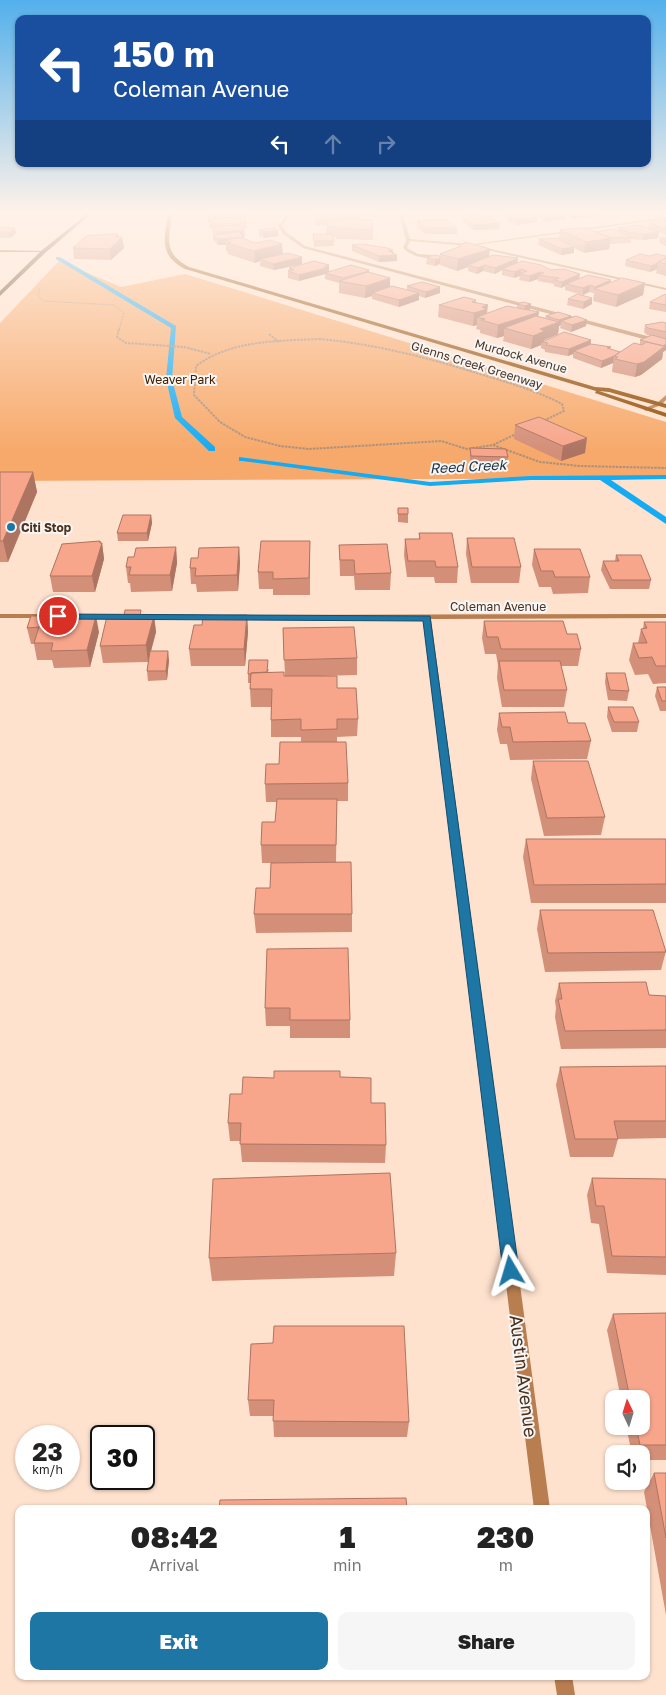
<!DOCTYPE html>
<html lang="en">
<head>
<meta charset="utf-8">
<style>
  body { margin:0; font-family:"Golos Text",sans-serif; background:#f6f6f6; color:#222; height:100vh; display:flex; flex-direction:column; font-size:19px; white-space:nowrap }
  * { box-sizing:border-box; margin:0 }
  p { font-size:16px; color:#767676 }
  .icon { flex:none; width:28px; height:28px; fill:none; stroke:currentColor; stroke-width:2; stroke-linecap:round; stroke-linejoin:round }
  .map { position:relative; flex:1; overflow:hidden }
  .drawer { position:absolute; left:15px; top:1505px; width:635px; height:175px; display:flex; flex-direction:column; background:#fff; border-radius:10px; box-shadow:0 1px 4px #0004 }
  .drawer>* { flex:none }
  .guide { position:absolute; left:15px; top:15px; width:636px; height:152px; border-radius:10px; box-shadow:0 1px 4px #0004; background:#1a4fa0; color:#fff; overflow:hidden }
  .needle { width:32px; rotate:356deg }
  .fabs { position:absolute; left:605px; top:1390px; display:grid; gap:10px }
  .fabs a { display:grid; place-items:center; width:45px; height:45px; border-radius:10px; background:#fff; box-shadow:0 1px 4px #0004; font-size:25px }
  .speed { position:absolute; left:15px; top:1425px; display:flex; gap:10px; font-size:25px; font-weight:700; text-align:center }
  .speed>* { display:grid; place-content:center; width:65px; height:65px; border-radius:50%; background:#fff; box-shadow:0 1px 4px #0004; line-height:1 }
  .speed small { font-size:12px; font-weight:400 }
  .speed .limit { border:2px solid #111; border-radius:8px; background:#fff; color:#111 }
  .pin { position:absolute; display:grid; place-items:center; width:42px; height:42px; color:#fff; margin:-21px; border:2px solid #fff; border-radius:50%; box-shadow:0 1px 5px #0007 }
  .me { position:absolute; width:55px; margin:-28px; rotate:353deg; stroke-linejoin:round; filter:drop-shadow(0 0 4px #0008) }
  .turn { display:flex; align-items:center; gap:18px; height:105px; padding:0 15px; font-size:22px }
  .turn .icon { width:65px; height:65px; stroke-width:2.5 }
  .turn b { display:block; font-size:35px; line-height:42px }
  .lanes { display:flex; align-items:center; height:48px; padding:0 15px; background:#0003; justify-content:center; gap:25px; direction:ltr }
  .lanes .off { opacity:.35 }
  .eta { display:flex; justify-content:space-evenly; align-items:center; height:85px; text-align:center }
  .eta b { font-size:30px; font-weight:800; line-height:35px }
  .button { display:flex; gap:10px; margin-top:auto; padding:10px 15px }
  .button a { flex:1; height:58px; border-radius:10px; background:#1e76a5; color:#fff; font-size:20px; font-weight:800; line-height:58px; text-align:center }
  .button a+a { background:#f6f6f6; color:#222 }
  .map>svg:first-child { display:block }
  .green { fill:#f7a96b }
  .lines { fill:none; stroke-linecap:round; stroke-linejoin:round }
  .stream { fill:#14abf3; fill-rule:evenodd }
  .path-far1 { stroke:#ac907b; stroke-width:1; stroke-dasharray:2 1; stroke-linecap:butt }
  .path { stroke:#ac907b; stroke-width:2; stroke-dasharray:2.5 1; stroke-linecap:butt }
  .lane { fill:#b97e50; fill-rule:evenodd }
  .street { fill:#b97e50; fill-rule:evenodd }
  .secondary { fill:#924e08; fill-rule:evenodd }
  .primary { fill:#613a19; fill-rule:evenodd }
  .wall { fill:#d48f78 }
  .shaded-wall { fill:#ad7462 }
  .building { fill:#f7a68c; stroke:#ad7462 }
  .route { fill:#1e76a5; stroke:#144d6b }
  .poi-dot { fill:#1e76a5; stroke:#f6f6f6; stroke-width:2 }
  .labels { text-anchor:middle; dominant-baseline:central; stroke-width:4; stroke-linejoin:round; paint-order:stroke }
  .far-street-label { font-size:12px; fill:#4d311c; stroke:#f6f6f6 }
  .far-park-label { font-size:12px; fill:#452000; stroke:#f6f6f6 }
  .far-poi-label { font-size:12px; font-weight:bold; fill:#4d311c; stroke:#f6f6f6; text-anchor:start }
  .far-water-label { font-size:14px; font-style:italic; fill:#203543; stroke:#f6f6f6 }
  .near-street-label { font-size:18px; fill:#4d311c; stroke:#f6f6f6 }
</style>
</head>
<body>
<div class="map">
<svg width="666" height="1695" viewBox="0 0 666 1695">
  <rect width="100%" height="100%" fill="#ffe2ce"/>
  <path class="green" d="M59,261L121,287L185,274L666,422V478L0,481V323Z"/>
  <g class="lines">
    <path class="stream" d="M56,257H60L176,326L172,379L182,417L215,447V451H209L175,418L166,379L171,328L56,259Z
      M239,457L430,482L531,476L666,475V479L611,480L666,517V524L600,480H531L430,486L242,461H239Z"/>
    <path class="path-far1" d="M40,288L38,295L43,301L114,305L124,313L119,330"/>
    <path class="path" d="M119,329L117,337L126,343L184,347L211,354
      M269,334L279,342
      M319,339C376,344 429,358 483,375C510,383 537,391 562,404L564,411L493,445L467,449L441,441L309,449L280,446L245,437L220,422L194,395L196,366C231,340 277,341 319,339Z
      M493,445L540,462L580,466L666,468"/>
    <path class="lane" d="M287,214H291L282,226L286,232L305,246L666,341V345L303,248L283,234L278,226Z"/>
    <path class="street" d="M399,214H403L410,239L469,244L666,288V290L469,246L410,241L407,248L418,254L445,256C432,261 413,258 403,248L406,240Z
      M666,217V219L476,245L474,244Z
      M666,395V400L661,405L646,411L643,409L657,403Z
      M0,614H120L124,616L120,618H0Z
      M139,614L215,615L219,617L215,619L142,618H139Z
      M666,614V618L431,619L550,1509H534L423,619H235L231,617L235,615Z
      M554,1676H572L575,1695H557Z"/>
    <path class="secondary" d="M168,214H172C169,239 163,253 189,267L595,387L609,388L666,404V408L609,392L599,391L666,413V417L595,393L596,391L185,269C159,255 164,240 168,214Z
      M0,250L43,251L45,252H0Z"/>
    <path class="primary" d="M87,214H91L45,253L0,296V291L41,251Z"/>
  </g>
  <path class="wall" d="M207,214H247H246L247,229H244L245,236H243L244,239L283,254L302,257V264L274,270L260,266V261L255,263L228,254L227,251H226V245H218L213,240V235L215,234L212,233V228H209V222H208Z
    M317,214H379L374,217L360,216V219L373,230V240L336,239V237H333L334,246L314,247L313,234H326V226L315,225V215Z
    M532,214H598V216L574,219L566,216V219L545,222L537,218V222L517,225L507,221V215Z
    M462,216L485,217L499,229L473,230L462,221Z
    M666,220V235L659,232L658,238L643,240L631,239V243L610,244L609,249L584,253L574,248V253L561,255L538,245L539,239H559L560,230L595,232L617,231L618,228H648L649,223Z
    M417,221L457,228V234H426L417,227Z
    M0,227L15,228L16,233L10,238H0Z
    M259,230L278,231V236L264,238L259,236Z
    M118,234L119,237H122L124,248L111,260L74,259L73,248Z
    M660,237H666V246L659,243Z
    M352,245L393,250L392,252L394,253L397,261L379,262L352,251Z
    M459,245L490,257L518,258L517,264L551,270L579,278L611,282L645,283L643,295L616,307L593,301L594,293L589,292L583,295L565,290V286L561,288L554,286V284L538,281V279L529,282L519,280L520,276L514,278L502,275V270L495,274L483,271L477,274L468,271V267L457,271L440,265V264L435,266L426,264L427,258L440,256V254L458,247Z
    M650,256H666V276L656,273L657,269L650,272L625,266L626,260Z
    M329,265V271L369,270V272L390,286L407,290V286L440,293L425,298L419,296V300L399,307L372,299V296L365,298L339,293V283L325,279V274L299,281L288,278V271H289V268Z
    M666,295V312L649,309L650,302Z
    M568,299L592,304L583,309L567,305Z
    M476,300V302L487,313L517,308V304H531L530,310L538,316L545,318L546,316H571L570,318L586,326L571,332L560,328L561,325L559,326L558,334L544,340V341L591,340V344L611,347L610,349L620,352L640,344V340L651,336L647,335L644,332L645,325L666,323V350L663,352L662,359L641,375L635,377L612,372L613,363L601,368L573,358V354L568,356L545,352V350L541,348V345L531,349L503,341L504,336L497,338L480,333V330L476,329L477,325L473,326L438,317L439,305Z
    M515,425L585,453L561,461L514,439Z
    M470,448L508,457L507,465L470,464Z
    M0,472H33L37,492L8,562H0Z
    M398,508L408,514V523L398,522Z
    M151,515L152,523L148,541H118L117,533Z
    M419,533L458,567L457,583H435L434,577H407L404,555L405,539H419Z
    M467,538L521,567L519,583H471L466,554Z
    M100,541L101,543H102L104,559L95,592H53L50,576Z
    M310,541V595H273V589H259L258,572Z
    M339,545L391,573L390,590H355L354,576H340Z
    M176,547L177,563L172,591L131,592L130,583H128L126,567L134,557Z
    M239,547L240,563L238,591L197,592L196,584H191L190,568L198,558Z
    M534,549L590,577L588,593L553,594L551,587H539L532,565Z
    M616,555L651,580L649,589H610L601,570L603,561H615Z
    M247,615L248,632L245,666H191L189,649L202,625Z
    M31,616L99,632L90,667L54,668L52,660H37L34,644H31L27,628Z
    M142,616H154L156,632L151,651L169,660L167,680L148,681L147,671L149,659L148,662L103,663L100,646Z
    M484,621L567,634L581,649L578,666H561L567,690L564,707H502L497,678L498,665L496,654H485L482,638Z
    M644,622H666V683L653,684L648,674L635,675L629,660L633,643H638L641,629H643Z
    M283,628L357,658V675L320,676L337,688L358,719L357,736L337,737V742L348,783V801H337L336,862L352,914V932L256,933L254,914L270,888L271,863H262L261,845L275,822L277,802H266L265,784L279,764L301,742V737H271V707H251L250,689V683H248V674L269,669L268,672L285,676Z
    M606,673L629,691L627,701L608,700L605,682Z
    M657,687H666V711H660L655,696Z
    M608,707L639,722L637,732H612L607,717Z
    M499,713L568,723L591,741L587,759L510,760L507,744H500L497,730Z
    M533,761L605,817L601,835L544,836L531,779Z
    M526,839H666V903H531L523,857Z
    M540,910L666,951L661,970L545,972L537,929Z
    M267,949L350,1020V1038H290V1026H266L265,1008Z
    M559,983L649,995L666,996V1048L561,1049L555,1017L556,1008L555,1001Z
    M666,1066V1138L618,1139L613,1157H570L556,1085L560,1067Z
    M340,1077L371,1103L386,1145L385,1163L242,1162L240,1141H230L228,1123L242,1094Z
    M592,1178L666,1179V1275L607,1273L599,1224L591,1223L587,1195Z
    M396,1253L394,1276L212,1281L209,1258Z
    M666,1313V1460H641V1454H632L626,1426H641V1399H621L607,1330L613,1314Z
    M251,1344L409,1422L407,1437H274L273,1416H250L248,1400Z
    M654,1473H666V1615L644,1492Z"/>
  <path class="shaded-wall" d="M355,214H360V220L351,227L352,216Z
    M374,214H379L374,217Z
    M566,214V219L545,222L546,216Z
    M575,214H598V216L574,219Z
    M537,217V222L517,225L518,219Z
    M500,223L499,229L473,230V225Z
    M15,228L16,233L10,238L9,232Z
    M244,230L245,236L220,238L219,232Z
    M278,231V236L264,238L263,232Z
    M659,232L658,238L643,240L644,234Z
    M118,234L119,240L122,237L124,248L111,260L110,249L113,245L117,235Z
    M244,237V243L226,240V245H218V239Z
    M611,238L609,249L584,253L586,242Z
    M282,244L283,255L260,259V261L255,263L254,251Z
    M574,247V253L561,255L562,249Z
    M490,249L489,260L468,265V267L457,271L458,259Z
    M393,250L392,253H394V255H397V261L379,262V256L388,251Z
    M302,257V264L274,270L273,264Z
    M440,258V264L435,266V260Z
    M518,258L517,264L502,269V270L495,274V268Z
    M658,263L657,269L650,272L651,266Z
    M329,265V271L325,273V274L299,281V275Z
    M484,265L483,271L477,274L478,268Z
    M521,269L520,276L514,278L515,272Z
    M540,272L538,279L529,282L530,276Z
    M580,274L579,280L566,284L565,286L561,288L562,282Z
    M390,278V290L372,293V296L365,298L366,286Z
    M611,280L610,286L595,290V287Z
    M645,283L643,295L616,307L618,295Z
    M590,285L589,292L583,295V288Z
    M440,287V293L425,298L426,292Z
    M419,293V300L399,307V300Z
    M592,298V304L583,309L584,302Z
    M531,304L530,310L524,312L525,306Z
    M488,305L486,321L485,319L477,317V325L473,326L474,313L482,307Z
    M539,312L537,325L504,328V336L497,338L498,325Z
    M571,316L570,322L561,321V325L559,326L558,334L544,340V342H542L541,345L531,349L533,336L540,329L559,322V320Z
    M587,320L586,326L571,332L572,325Z
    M591,340L590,347L574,351L573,354L568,356L569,349Z
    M666,344V350L663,352L662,359L641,375L635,377L637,364L662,346Z
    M622,352L618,357L614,356L613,363L601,368L602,361Z
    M587,438L585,453L561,461L563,446Z
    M33,472L37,492L8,562L3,541Z
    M151,515L152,523L148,541L147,533Z
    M100,541L101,547L102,543L104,559L95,592L92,576Z
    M176,547L177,563L172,591L170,575Z
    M239,547L240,563L238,591L237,575Z
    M247,615L248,632L245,666L244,649Z
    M96,616L99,632L90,667L87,650Z
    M154,616L156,632L148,662L146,645Z
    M168,651L169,660L167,680L166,671Z"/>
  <path class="building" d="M207,214H246L241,216H207Z
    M317,214H355L352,216L315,215Z
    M519,214H530L537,217L518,219L507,215Z
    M540,214H565L546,216Z
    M481,215L485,217H492L500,223L473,225L462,216Z
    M245,217L247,223L214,224L213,222H209L208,218Z
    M354,218L372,220L373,230L336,228V226H327L326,222Z
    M445,219L457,228H426L417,221Z
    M666,220V229L649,223Z
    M239,225L244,230L219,232L212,227Z
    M639,225L659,232L644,234L631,233L618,228Z
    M0,227L15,228L9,232H0Z
    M275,228L278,231L263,232L259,230Z
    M576,228H587L611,238L586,242L560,230Z
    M613,229L632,237L610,238L595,232Z
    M239,232L244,237L218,239L213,235Z
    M107,234H118L115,237H122L110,249L73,248L86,236Z
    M313,234H333L334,241H314Z
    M240,237L255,243L270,240L282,244L254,251L227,243L231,242L226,240Z
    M557,238L574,247L562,249L539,239Z
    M466,242L490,249L458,259L440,254L461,246L459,245Z
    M363,244L387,248L393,250L388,251L394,253H392L397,255L379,256L352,245Z
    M288,253L302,257L273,264L260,259Z
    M640,254L650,256L656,254L666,256V258L658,262V263L651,266L626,260Z
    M434,255L440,256V258L435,260L427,258Z
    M493,255L518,258L495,268L484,265L478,268L468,265Z
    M666,258V264L658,262Z
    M314,261L329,265L324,267L326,268L299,275L288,271L294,270L289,268Z
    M522,261L541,265L551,270L564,269L580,274L562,282L554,280L559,278L538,275L544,273L540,272L530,276L520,274L527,271L521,269L515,272L502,269Z
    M351,265L369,270L367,271H369L343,278L325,273Z
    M368,272L390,278L366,286L339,281Z
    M588,275L611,280L595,287L590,285L583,288L566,284Z
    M622,278L645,283L618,295L594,289Z
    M422,282L440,287L426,292L407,286Z
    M392,286L419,293L399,300L372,293Z
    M577,294L592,298L584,302L568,299Z
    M665,294L666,295V305L650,302Z
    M464,297L476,300L472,302L488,305L482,307L487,309L474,313L439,305Z
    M523,302L531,304L525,306L517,304Z
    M507,306L539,312L498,325L481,320L485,319L477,317Z
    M558,312L571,316L559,320L546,316Z
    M536,316L559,322L540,329L545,331L533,336L504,328Z
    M576,316L587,320L572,325L561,321Z
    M662,322L666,323V332L648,328L645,325Z
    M564,332L591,340L569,349L546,345L548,343L542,342Z
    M652,335L666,339V344L663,346L640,340Z
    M646,342L665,346L644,362L637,364L615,359L618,357L614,356L634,343L642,345Z
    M591,344L611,347L607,348L620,352L614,356L602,361L574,351Z
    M539,417L587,438L563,446L515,425Z
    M470,448L506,449L508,457L471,456Z
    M0,472H33L3,541H0Z
    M398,508H408V514H398Z
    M123,515H151L147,533H117Z
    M419,533H452L458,567H436L435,561H408L405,539H420Z
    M467,538H514L521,567H472Z
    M100,541V543H102L92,576H50L62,544Z
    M261,541H310L309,578L273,579V572H258Z
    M387,544L391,573L355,574L354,560H340L339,545Z
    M176,547L170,575H129L131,567H126L128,557H134L136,548Z
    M239,547L237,575L195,576L196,568H190L191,558H198L199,548Z
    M534,549H580L590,577H555L553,571H541Z
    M616,555H641L651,580H612L603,561H619Z
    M125,610H141L140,616H154L146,645L100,646L107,616H124Z
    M247,615L244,649H189L194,625H202L203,616Z
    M31,616H96L87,650L51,651L53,643H34L39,627L27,628Z
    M484,621H563L567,634H577L581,649H501L498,637H487Z
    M644,622H666V666H656L652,657L639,658L633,643H647L641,629L647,628Z
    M354,627L357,658L284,660L283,628Z
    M150,651H168L166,671H147Z
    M249,660H268L267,672L251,673V674H248Z
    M499,661H560L567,690H504Z
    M284,672V676H337V688H356L358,719H337V729L301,730V719L271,720L272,689H250L251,673Z
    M606,673H625L629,691L610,690Z
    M657,687H666V701H662Z
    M608,707H633L639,722H614Z
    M565,712L568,723H585L591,741L513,742L510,727H502L499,713Z
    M280,742H346L348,783L265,784L266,764H279Z
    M533,761H588L605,817L547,818Z
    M277,799H337L336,845H261L262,822H275Z
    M526,839H666V884L534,885Z
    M351,862L352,914H254L256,888H270L271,863Z
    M540,910H653L666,952L548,953Z
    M348,948L350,1020H290V1008H265L267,949Z
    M646,982L649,995L666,996V1030L565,1031L558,999H562L559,983Z
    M666,1066V1121H614L618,1139H575L560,1067Z
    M274,1071H340V1077L371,1078V1103H385L386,1145L240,1144L241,1123H228L230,1094H242L243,1077L274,1078Z
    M390,1173L396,1253L209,1258L213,1179Z
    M592,1178L666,1179V1257L612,1256L604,1206H596Z
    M666,1313V1445H640L636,1426H641V1399H630L613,1314Z
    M274,1326H404L409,1422L273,1421L274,1400H248L251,1344L273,1343Z
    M654,1473H666V1538Z
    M406,1498L407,1509H219L220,1500Z"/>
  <linearGradient id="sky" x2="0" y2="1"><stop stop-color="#53b0ec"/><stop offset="0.47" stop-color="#fff2e9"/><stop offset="1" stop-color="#fff2e9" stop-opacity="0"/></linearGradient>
  <rect width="666" height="451" fill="url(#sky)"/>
  <path class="route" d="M55,614L430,616L519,1271L517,1277L511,1279L505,1277L503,1271L423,621L58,619L55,618Z"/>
  <circle class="poi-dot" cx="11" cy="527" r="5"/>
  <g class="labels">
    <g class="far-street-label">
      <text transform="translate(521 356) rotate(16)">Murdock Avenue</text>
      <text transform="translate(477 365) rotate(17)">Glenns Creek Greenway</text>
      <text x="498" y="606">Coleman Avenue</text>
    </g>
    <g class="far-park-label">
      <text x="180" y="379">Weaver Park</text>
    </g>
    <g class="far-poi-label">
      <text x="21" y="527">Citi Stop</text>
    </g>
    <g class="far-water-label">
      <text transform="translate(468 466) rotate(-3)">Reed Creek</text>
    </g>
    <g class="near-street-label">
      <text transform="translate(524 1376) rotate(83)">Austin Avenue</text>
    </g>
  </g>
</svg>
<div class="fabs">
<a><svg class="needle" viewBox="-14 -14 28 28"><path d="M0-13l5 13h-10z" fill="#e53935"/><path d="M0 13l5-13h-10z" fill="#767676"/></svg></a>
<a><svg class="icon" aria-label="sound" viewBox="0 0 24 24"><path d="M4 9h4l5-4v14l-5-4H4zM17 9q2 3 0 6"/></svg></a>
</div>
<div class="speed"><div>23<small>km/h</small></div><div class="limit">30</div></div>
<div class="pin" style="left:58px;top:616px;background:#d93025"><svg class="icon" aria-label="arrive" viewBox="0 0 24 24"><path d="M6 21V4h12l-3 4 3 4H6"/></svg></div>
<svg class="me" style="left:511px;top:1271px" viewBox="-20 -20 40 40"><path d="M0-17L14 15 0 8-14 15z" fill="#1e76a5" stroke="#fff" stroke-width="4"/></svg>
<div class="guide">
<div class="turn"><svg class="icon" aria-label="left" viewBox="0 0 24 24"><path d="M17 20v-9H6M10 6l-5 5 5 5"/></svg><div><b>150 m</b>Coleman Avenue</div></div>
<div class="lanes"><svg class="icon" aria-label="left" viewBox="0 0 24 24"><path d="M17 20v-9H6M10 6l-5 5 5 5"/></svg><svg class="icon off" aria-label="ahead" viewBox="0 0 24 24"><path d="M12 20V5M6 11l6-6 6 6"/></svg><svg class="icon off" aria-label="right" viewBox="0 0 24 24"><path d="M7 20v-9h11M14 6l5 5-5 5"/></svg></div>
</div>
<section class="drawer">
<div class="eta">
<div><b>08:42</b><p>Arrival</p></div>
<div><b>1</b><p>min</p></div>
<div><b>230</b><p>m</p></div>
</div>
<div class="button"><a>Exit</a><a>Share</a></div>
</section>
</div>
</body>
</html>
